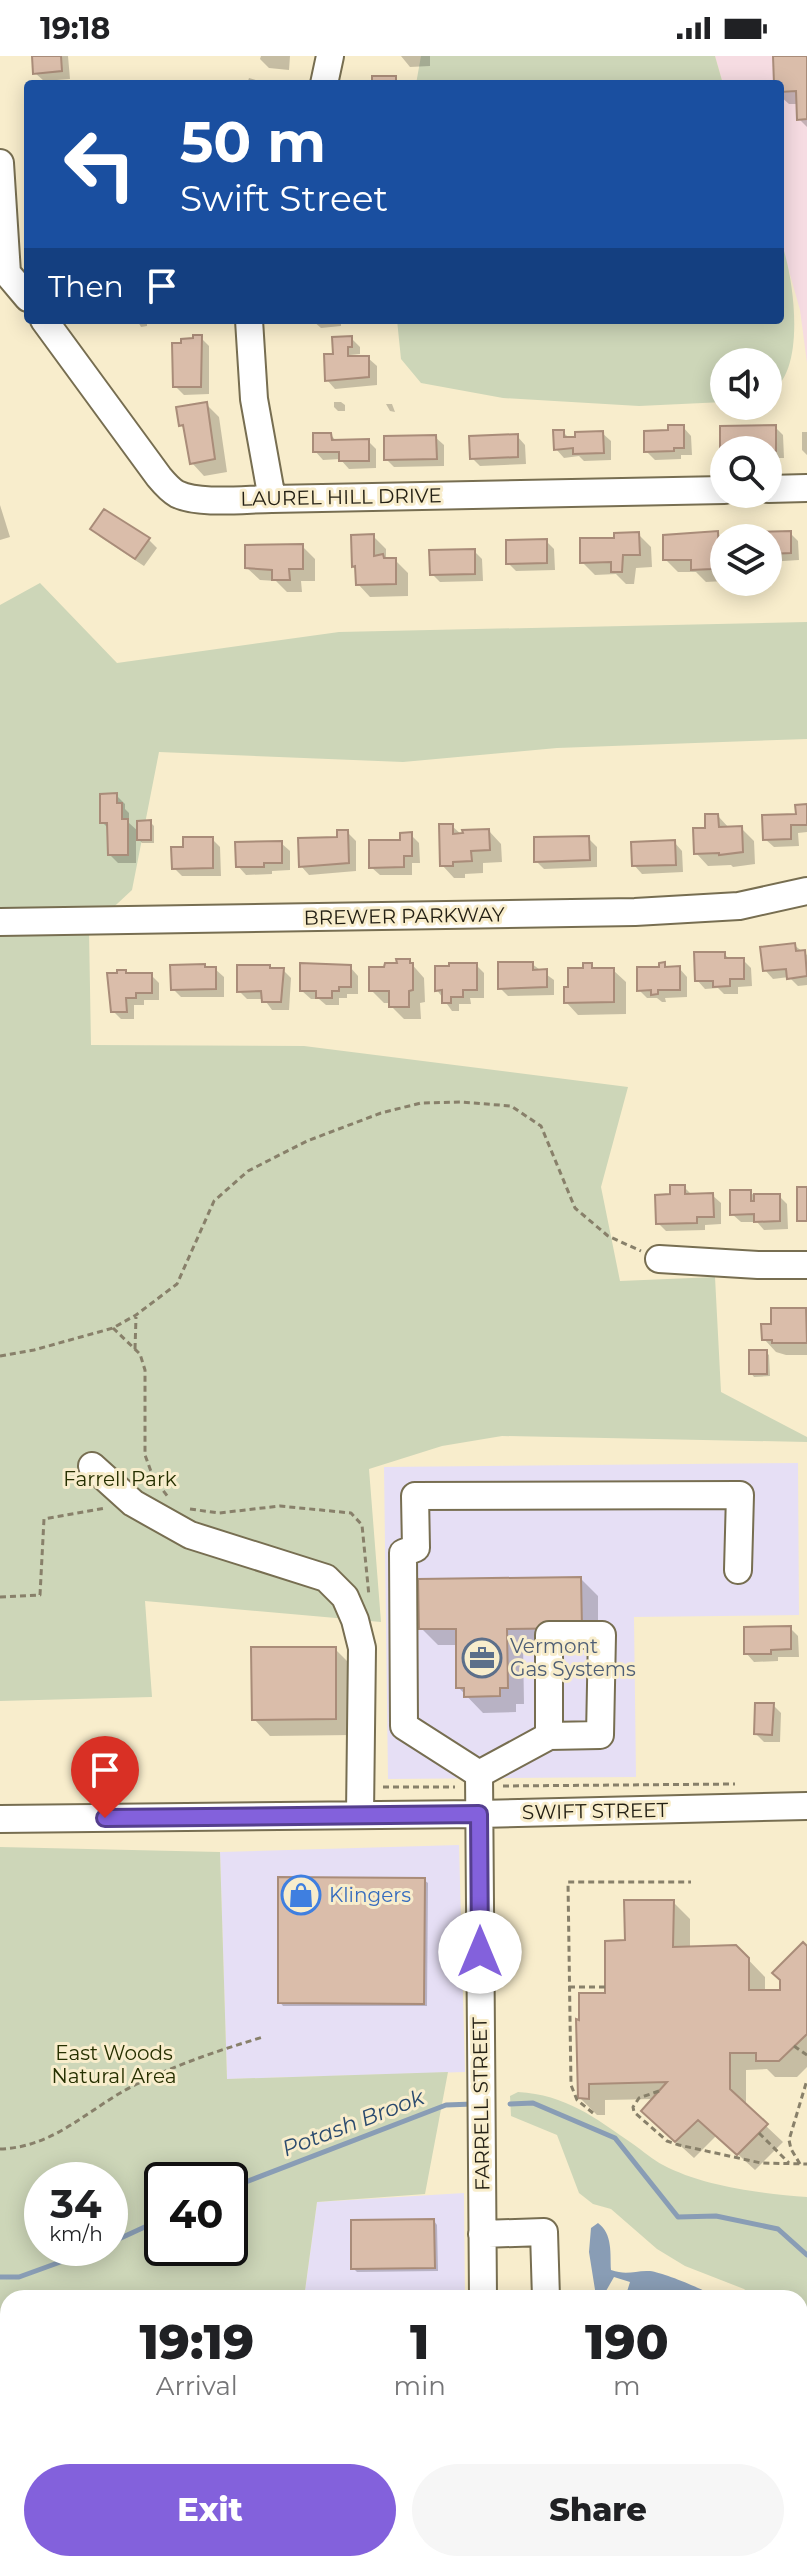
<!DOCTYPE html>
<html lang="en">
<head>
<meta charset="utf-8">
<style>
  body { margin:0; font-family:Montserrat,sans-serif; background:#f6f6f6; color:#202124; height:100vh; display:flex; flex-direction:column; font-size:30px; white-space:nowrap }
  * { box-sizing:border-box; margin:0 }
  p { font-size:26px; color:#757577 }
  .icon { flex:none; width:44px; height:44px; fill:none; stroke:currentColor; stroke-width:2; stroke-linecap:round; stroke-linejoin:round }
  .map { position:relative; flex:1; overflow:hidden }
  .drawer { position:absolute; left:0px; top:2234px; width:808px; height:282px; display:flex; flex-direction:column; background:#fff; border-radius:24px 24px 0 0; box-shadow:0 4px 20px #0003 }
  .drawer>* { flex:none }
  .hud { position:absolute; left:24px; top:24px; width:760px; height:244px; border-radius:8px; box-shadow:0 4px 20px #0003; background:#1a4fa0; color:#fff; overflow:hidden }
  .tools { position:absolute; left:710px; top:292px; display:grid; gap:16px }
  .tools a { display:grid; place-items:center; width:72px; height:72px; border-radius:50%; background:#fff; box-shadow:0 4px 20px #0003; font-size:40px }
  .speed { position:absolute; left:24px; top:2106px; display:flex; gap:16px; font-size:40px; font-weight:700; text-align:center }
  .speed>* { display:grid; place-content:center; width:104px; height:104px; border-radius:50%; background:#fff; box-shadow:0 4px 20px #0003; line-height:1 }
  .speed small { font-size:20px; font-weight:400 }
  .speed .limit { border:4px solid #111; border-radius:12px; background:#fff; color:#111 }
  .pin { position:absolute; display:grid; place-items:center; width:68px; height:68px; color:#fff; margin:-82px -34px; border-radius:50% 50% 50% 0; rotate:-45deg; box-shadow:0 0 8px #0007 }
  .pin .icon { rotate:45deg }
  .me { position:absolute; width:88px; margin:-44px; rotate:0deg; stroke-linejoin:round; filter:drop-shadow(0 0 6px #0008) }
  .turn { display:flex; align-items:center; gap:28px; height:168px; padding:0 24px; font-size:36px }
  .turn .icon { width:104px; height:104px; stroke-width:2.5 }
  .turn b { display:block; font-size:56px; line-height:68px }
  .then { display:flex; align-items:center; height:76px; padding:0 24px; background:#0003; gap:16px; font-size:30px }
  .eta { display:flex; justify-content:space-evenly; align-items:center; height:136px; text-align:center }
  .eta b { font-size:48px; font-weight:800; line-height:56px }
  .button { display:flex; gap:16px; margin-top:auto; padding:16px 24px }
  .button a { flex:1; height:92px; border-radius:48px; background:#8361dc; color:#fff; font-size:32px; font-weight:800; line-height:92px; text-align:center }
  .button a+a { background:#f6f6f6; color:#202124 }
  .status { display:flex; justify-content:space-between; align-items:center; height:56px; padding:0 40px; background:#fff; direction:ltr }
  .status svg { height:22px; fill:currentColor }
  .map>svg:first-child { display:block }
  .commercial { fill:#e6dff5 }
  .education { fill:#f6dce2 }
  .green { fill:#cdd6b8; fill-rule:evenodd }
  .water { fill:#899db5 }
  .shadow { fill:#0003 }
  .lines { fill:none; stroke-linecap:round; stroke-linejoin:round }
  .stream { stroke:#899db5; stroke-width:5 }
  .building { fill:#dabdaa; stroke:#a98c79; stroke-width:2 }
  .minor-casing { stroke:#776e51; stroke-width:30 }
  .highway-casing { stroke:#fff; stroke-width:42 }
  .path { stroke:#88806a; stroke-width:3; stroke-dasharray:6 4; stroke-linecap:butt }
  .minor { stroke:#fff; stroke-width:26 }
  .highway { stroke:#f8aabd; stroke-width:38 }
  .route-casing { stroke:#553f8f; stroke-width:20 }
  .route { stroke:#8361dc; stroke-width:14 }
  .labels { text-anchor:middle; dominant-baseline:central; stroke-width:6; stroke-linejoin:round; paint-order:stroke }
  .street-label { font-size:20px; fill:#242014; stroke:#f8edcc }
  .park-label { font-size:20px; fill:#263000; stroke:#f8edcc }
  .service-label { font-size:20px; fill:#4e5e75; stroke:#f8edcc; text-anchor:start }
  .shop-label { font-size:20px; fill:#366cbe; stroke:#f8edcc; text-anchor:start }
  .water-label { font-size:22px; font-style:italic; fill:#2a4a6e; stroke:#f8edcc }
</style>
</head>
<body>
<div class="status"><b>19:18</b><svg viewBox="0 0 49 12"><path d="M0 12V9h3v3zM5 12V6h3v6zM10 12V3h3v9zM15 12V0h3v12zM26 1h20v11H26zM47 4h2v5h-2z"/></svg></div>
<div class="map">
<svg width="807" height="2515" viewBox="0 0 807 2515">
  <rect width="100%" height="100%" fill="#f8edcc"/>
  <path class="commercial" d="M798,1407L799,1559L634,1561L636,1721L388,1723L384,1411Z
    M459,1789L465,2016L227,2023L220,1796Z
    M464,2137L465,2242H304L317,2146Z"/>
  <path class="education" d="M715,0H807V307L800,254L780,183V28H723Z"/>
  <path class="green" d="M421,0H715L723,28H416Z
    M780,183C795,221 807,321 768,336V306H724V346L639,350L503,342L421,327L401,303L397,264H780Z
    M40,527L117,607L339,576L807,566V683L557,692L403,706L159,696L132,834L89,874L91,989L304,990L628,1031L601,1131L620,1225L715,1221L721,1336L807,1381V1386L502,1380L442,1390L369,1413L381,1566L145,1545L152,1641L0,1645V549Z
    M0,1791L220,1796L227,2023L448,2016L425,2138L317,2146L304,2242H8V2508H267L266,2515H0ZM42,2124H110V2192H42ZM162,2124H230V2192H162Z
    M518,2036C566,2039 594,2061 633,2088C643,2095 653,2104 663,2109C702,2130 763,2138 807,2141V2279L800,2277V2242H756L744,2233L685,2210L657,2193L611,2153L593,2148L579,2137L557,2079L511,2060L510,2040Z"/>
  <path class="water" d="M598,2167C613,2178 610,2198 611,2214C628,2220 635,2214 650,2215C665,2217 705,2234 718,2242H625L630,2226L614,2221L602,2242L596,2240L589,2196L591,2172Z"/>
  <path class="shadow" d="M34,0H68L70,23L44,25L35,17Z
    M261,0H290L289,14L269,12L260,3Z
    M401,0H430V10L410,11Z
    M775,0H807V71L799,63V48H789L780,40V28H776Z
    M249,22L269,28H270H247Z
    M137,264H147V270L141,271Z
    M312,264H341V270L321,272Z
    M201,282L209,290V338L184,339L175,330Z
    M351,282L360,291V298L350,299V302H368L377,310V329L335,333L327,324L335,300Z
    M334,346H341L345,349V355H338L334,351Z
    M206,348L219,361L227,416L204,420L192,407L186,374L181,369Z
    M386,348H392L395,356L390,355Z
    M683,371L691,380L692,399H681V403L655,404L646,395L670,376Z
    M775,371L783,379L784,402H768V394L722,395Z
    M563,376L570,383L602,377L611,385V404L584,405L579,400L564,402L556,393Z
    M802,376H807V399L802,394Z
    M331,379L337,386L368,385L376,393V412L349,413L340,403L323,404L315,395Z
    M517,380L525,389L526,408L480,410L472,402Z
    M435,381L444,389V410L394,411L386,403Z
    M0,449L10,481L0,484Z
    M92,473L149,484L157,492L144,510L100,481Z
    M717,477L724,484V525L706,526L696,516H678L665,503Z
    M790,477L798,485L799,504L768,506V482H753Z
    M638,478L651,491L652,511L636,512L634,528H626L616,518L595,519L582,506L616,483Z
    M373,480L386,493V504H395L408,517V540L370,541L358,528L357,513L354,510Z
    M546,485L554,493L555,514L516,515L508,507Z
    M302,490L315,503V525H301L302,536H287L276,525L260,524L247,512Z
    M474,495L482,503L483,525L440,526L432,518Z
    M116,739L125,748V753L129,757V767L139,776L150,766L154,770V787H142L136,780V807H118L110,799L109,773L102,766Z
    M807,750V776L798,777L799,790L774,791L765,783Z
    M718,760L730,773L741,772L754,785L755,808L733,811L731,809L708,810L696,797Z
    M452,770L462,779L489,775L501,788L502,806L483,807V817L465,818V822H454L442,809Z
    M347,776L356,785V815L309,819L301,810Z
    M411,779L419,787L420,807H412V819H380L371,811Z
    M588,782L597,791V811L544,813L536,805Z
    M212,783L220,791L221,820H182L174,812L185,793Z
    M674,786L682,795L683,816L642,818L634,809Z
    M281,787L290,795V814L272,815V818L246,819L238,810Z
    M794,889L807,899V929L798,930L789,921L773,923L765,914Z
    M724,898L731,904H743L751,912L752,930L738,931V938H724L718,932L705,933L697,924Z
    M409,905L424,922L425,946L420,947L421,963H404L391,950V947H384L371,934Z
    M532,908L554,924V939L508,940L500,932Z
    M664,908L668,913L679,912L687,921V941L665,942L666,946H662L657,942H647L639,934Z
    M476,909L484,917V942H470L471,948H459V955H452L437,934Z
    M591,909L596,914H613L626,926V958L578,959L566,946L570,933Z
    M269,911L272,914H283L291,922L289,954H272L264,943H247L239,935Z
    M350,911L358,920V938H347V942H339V949H326L319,943H311L302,935Z
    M215,913L224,921V941H181L173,933Z
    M126,916L129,919H151L159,927V944H144V949H134V963H121L113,955Z
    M684,1131L693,1140L712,1139L721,1147V1168L705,1169V1174L666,1175L658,1167L672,1140Z
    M750,1136L755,1140H779L787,1148L788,1173L764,1174L757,1166H741L732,1158Z
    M805,1254L807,1256V1299H786L776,1296L764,1283L773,1270Z
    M766,1296L769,1299L770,1320L754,1321L751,1317Z
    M581,1523L598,1540V1588L523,1589L524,1648H516V1656L483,1657L458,1631V1589H438L421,1572Z
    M790,1572L798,1580L799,1601H778V1605L754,1606L746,1597Z
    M335,1593L352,1610V1679L270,1680L254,1663Z
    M773,1649L781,1657L780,1686H764L756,1678Z
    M424,1824L428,1827L427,1950H283L280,1946Z
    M673,1846L690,1863V1892L736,1891L765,1921V1936H782L807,1893V2011L797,2021H775L767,2013L746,2014V2051L783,2086L755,2114L717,2079L694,2102L661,2072L655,2043L605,2044V2059H597L580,2042L607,1939L627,1886Z
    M434,2165L437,2169L438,2215L357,2216L353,2212Z
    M295,2508H343V2509L297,2510Z"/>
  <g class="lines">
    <path class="stream" d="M510,2048L533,2047L615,2082L678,2161L716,2160L778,2173L807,2199
      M230,2132L446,2049L473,2048
      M110,2187L162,2163
      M0,2221H19L99,2192"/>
  </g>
  <path class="building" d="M32,0H61L62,15L33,18Z
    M773,0H807V63L797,64L796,35L780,36V28H774Z
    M372,20H396V28H372Z
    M193,279H202L201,331H173L172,287H181V283L193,282Z
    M352,280V291H348V300H369V321L325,325L324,298H333L332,281Z
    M207,346L215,403L190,408L183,369L179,370L176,351Z
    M668,369H684V392H674V395L644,396V375L668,374Z
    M776,369V395L720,396V370Z
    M553,374H564V381H575V376L603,375L604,397L573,398V392L554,394Z
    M313,377H331L332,384L369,383V405H339V396H313Z
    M518,378V401L470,403L469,380Z
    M436,379L437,403L384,404V380Z
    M104,453L150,482L135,503L90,473Z
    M718,475L719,503H712V513L691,514V504H663V479Z
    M791,475V497L768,498V482H751V476Z
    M639,476L640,499H623L622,516H611V506L580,507V482H614V477Z
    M374,478V500L383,498L384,502H396V528L356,529L355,510L352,511L351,479Z
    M547,483V507L506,508V484Z
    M303,488V513H289L290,524H272V514L245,512V489Z
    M475,493V518L430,519L429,494Z
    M117,737V747H122V763H128V799H108L107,767H100V738Z
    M807,748V769H791V783L763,784L762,759L796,758L795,749Z
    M705,758H718L719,771L742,770L743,796L719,799V797L694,798L693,772H705Z
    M151,764V784H137V765Z
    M439,768H453V778L463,777L462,774L489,773L490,794L471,795L472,805L453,806V810H440Z
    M337,774H348L349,807L299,811L298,782L337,781Z
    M412,776V800H404V811L369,812V784H400V777Z
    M589,780L590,804L534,806V781Z
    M183,781H213V812L172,813L171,791H183Z
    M675,784L676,809L632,810L631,786Z
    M282,785V807H264V811H236L235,786Z
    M795,887L796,895L805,894L807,920L787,923L786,913L763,915L760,891Z
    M694,896H725V902H744V923H730V930L713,931V925H695Z
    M396,903H410V907H413V934L409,935V951H389V935H369V911H384L385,907H397Z
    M498,906H533V914L547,913V931L498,933Z
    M665,906V911L680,910V934H658V938L651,939V934L637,935V911H659V907Z
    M300,907L351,909V931H339V935H332V942H316V935H300Z
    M449,907H477V934H463V941H451V947H442V934L435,935V910H449Z
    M583,907H592V912H614V946L564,947V931H568V912H583Z
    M205,908V911H216V933L171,934L170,909Z
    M237,909H270V912H284L281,946H262L261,935L237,936Z
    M117,914H126V917H152V937H136V942H126L127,956H111L107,917H117Z
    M670,1129H685V1138L713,1137L714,1161H697V1167L656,1168L655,1139L670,1138Z
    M797,1131H807V1165H797Z
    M730,1134H751V1145H754V1138H780V1165L754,1166V1158L730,1159Z
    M771,1252H806L807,1287H772V1284H762L761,1268H771Z
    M749,1294H767V1318H749Z
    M581,1521L582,1572L507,1573L508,1632H500V1640L464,1641V1632H456V1573H419L418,1523Z
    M791,1570V1593L771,1594V1598H744V1571Z
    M251,1591H336V1663L252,1664Z
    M755,1647H774L772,1679L754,1678Z
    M278,1821L425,1822L424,1948L278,1947Z
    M624,1844H674L673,1891L736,1889L749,1902V1934H780V1924L772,1917L803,1886L807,1890V1978L779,2005H756V1997H730V2033L768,2068L737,2099L698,2064L675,2086L641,2055L667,2026L589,2028V2043L578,2042L576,1963L579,1964V1937H605V1885L625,1884Z
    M434,2163L435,2212L351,2213V2164Z"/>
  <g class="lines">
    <g class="minor-casing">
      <path id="minor" d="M324,28L330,0
        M0,107L7,217
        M0,213L7,217L28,242
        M44,264L159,421C164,427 170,434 177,438C199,449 247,443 272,443L724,434
        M249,264L254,343L272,443
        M768,433L807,432
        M0,866L635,856L739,850L807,835
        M659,1203L758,1209H807
        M92,1410L133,1447L190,1479L326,1522L345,1541L355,1564L362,1592L360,1758
        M479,1718L404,1670L403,1497L416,1492L415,1440L740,1439L738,1514
        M0,1763L479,1758L807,1750
        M482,2178L544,2176L546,2242
        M483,2242L479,1718L549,1680L600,1679L602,1579H549V1680
        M486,2508V2515"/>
    </g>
    <g class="highway-casing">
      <path id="highway" d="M800,2388L807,2383
        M800,2462L807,2458
        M800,2500L807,2499
        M539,2515L554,2508
        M694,2515L708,2508
        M732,2515L762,2508"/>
    </g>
    <path class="path" d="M113,1272L140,1298L145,1314V1399L153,1421L168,1441
      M135,1293L136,1261
      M0,1300L34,1294L113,1272L136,1259L177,1228L214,1145L248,1115L307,1085L381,1057L421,1047L460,1046L511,1050L541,1070L575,1152L608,1180L641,1195
      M190,1453L219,1457L280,1450L351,1457L362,1469L369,1540
      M0,1541L40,1539L44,1463L106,1452
      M503,1730L735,1728
      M383,1731H455
      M569,1931H605
      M794,1990L807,1999
      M659,2035L639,2042L633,2051L634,2056L667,2085L679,2089L761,2107L807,2108
      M593,2057L577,2044L571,2029L568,1826H691
      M759,2077L789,2107
      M0,2093C57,2091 89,2051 137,2028C178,2008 220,1994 263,1981
      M800,2108L791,2093L789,2084L807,2024"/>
    <use href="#minor" class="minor"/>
    <use href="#highway" class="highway"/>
  </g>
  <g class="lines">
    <g class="route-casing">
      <path id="route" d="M105,1762L479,1758L480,1896"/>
    </g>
    <use href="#route" class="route"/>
  </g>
  <defs>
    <g id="office-ring" transform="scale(2)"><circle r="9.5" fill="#f8edcc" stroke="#5c6f8a" stroke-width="1.5"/><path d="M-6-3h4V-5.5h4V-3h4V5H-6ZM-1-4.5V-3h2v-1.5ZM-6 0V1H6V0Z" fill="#5c6f8a"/></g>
    <g id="shop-ring" transform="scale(2)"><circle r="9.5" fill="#f8edcc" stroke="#3f7fe0" stroke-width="1.5"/><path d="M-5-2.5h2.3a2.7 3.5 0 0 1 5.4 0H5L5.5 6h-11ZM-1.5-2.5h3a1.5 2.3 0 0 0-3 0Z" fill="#3f7fe0"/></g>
  </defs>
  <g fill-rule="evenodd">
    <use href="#office-ring" x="482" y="1602"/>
    <use href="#shop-ring" x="301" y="1839"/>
  </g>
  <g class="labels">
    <g class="street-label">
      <text transform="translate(341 441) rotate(-1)">LAUREL HILL DRIVE</text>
      <text transform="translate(404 860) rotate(-1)">BREWER PARKWAY</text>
      <text transform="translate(595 1755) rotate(-1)">SWIFT STREET</text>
      <text transform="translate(481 2048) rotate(-91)">FARRELL STREET</text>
    </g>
    <g class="park-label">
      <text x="120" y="1423">Farrell Park</text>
      <text x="114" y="1997">East Woods<tspan x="114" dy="23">Natural Area</tspan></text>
    </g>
    <g class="service-label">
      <text x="510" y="1590">Vermont<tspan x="510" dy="23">Gas Systems</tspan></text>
    </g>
    <g class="shop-label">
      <text x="329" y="1839">Klingers</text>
    </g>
    <g class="water-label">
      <text transform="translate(353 2067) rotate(-21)">Potash Brook</text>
    </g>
  </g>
</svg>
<div class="tools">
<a><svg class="icon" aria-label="sound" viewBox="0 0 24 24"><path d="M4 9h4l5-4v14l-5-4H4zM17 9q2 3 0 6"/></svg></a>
<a><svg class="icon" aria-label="search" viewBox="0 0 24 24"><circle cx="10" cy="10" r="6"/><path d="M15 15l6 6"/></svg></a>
<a><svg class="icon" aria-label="layers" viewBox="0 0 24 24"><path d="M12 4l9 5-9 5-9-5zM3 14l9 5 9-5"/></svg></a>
</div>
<div class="speed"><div>34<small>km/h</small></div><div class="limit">40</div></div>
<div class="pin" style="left:105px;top:1762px;background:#d93025"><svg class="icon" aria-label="arrive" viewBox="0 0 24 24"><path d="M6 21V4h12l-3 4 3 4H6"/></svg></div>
<svg class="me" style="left:480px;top:1896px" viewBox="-20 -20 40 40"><circle r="19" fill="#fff"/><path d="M0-13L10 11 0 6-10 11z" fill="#8361dc"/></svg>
<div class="hud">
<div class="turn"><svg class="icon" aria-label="left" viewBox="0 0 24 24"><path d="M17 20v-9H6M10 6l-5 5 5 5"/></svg><div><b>50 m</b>Swift Street</div></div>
<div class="then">Then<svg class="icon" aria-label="arrive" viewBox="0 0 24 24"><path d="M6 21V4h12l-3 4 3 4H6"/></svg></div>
</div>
<section class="drawer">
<div class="eta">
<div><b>19:19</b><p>Arrival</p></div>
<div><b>1</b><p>min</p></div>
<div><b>190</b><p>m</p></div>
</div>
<div class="button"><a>Exit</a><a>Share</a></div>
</section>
</div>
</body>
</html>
